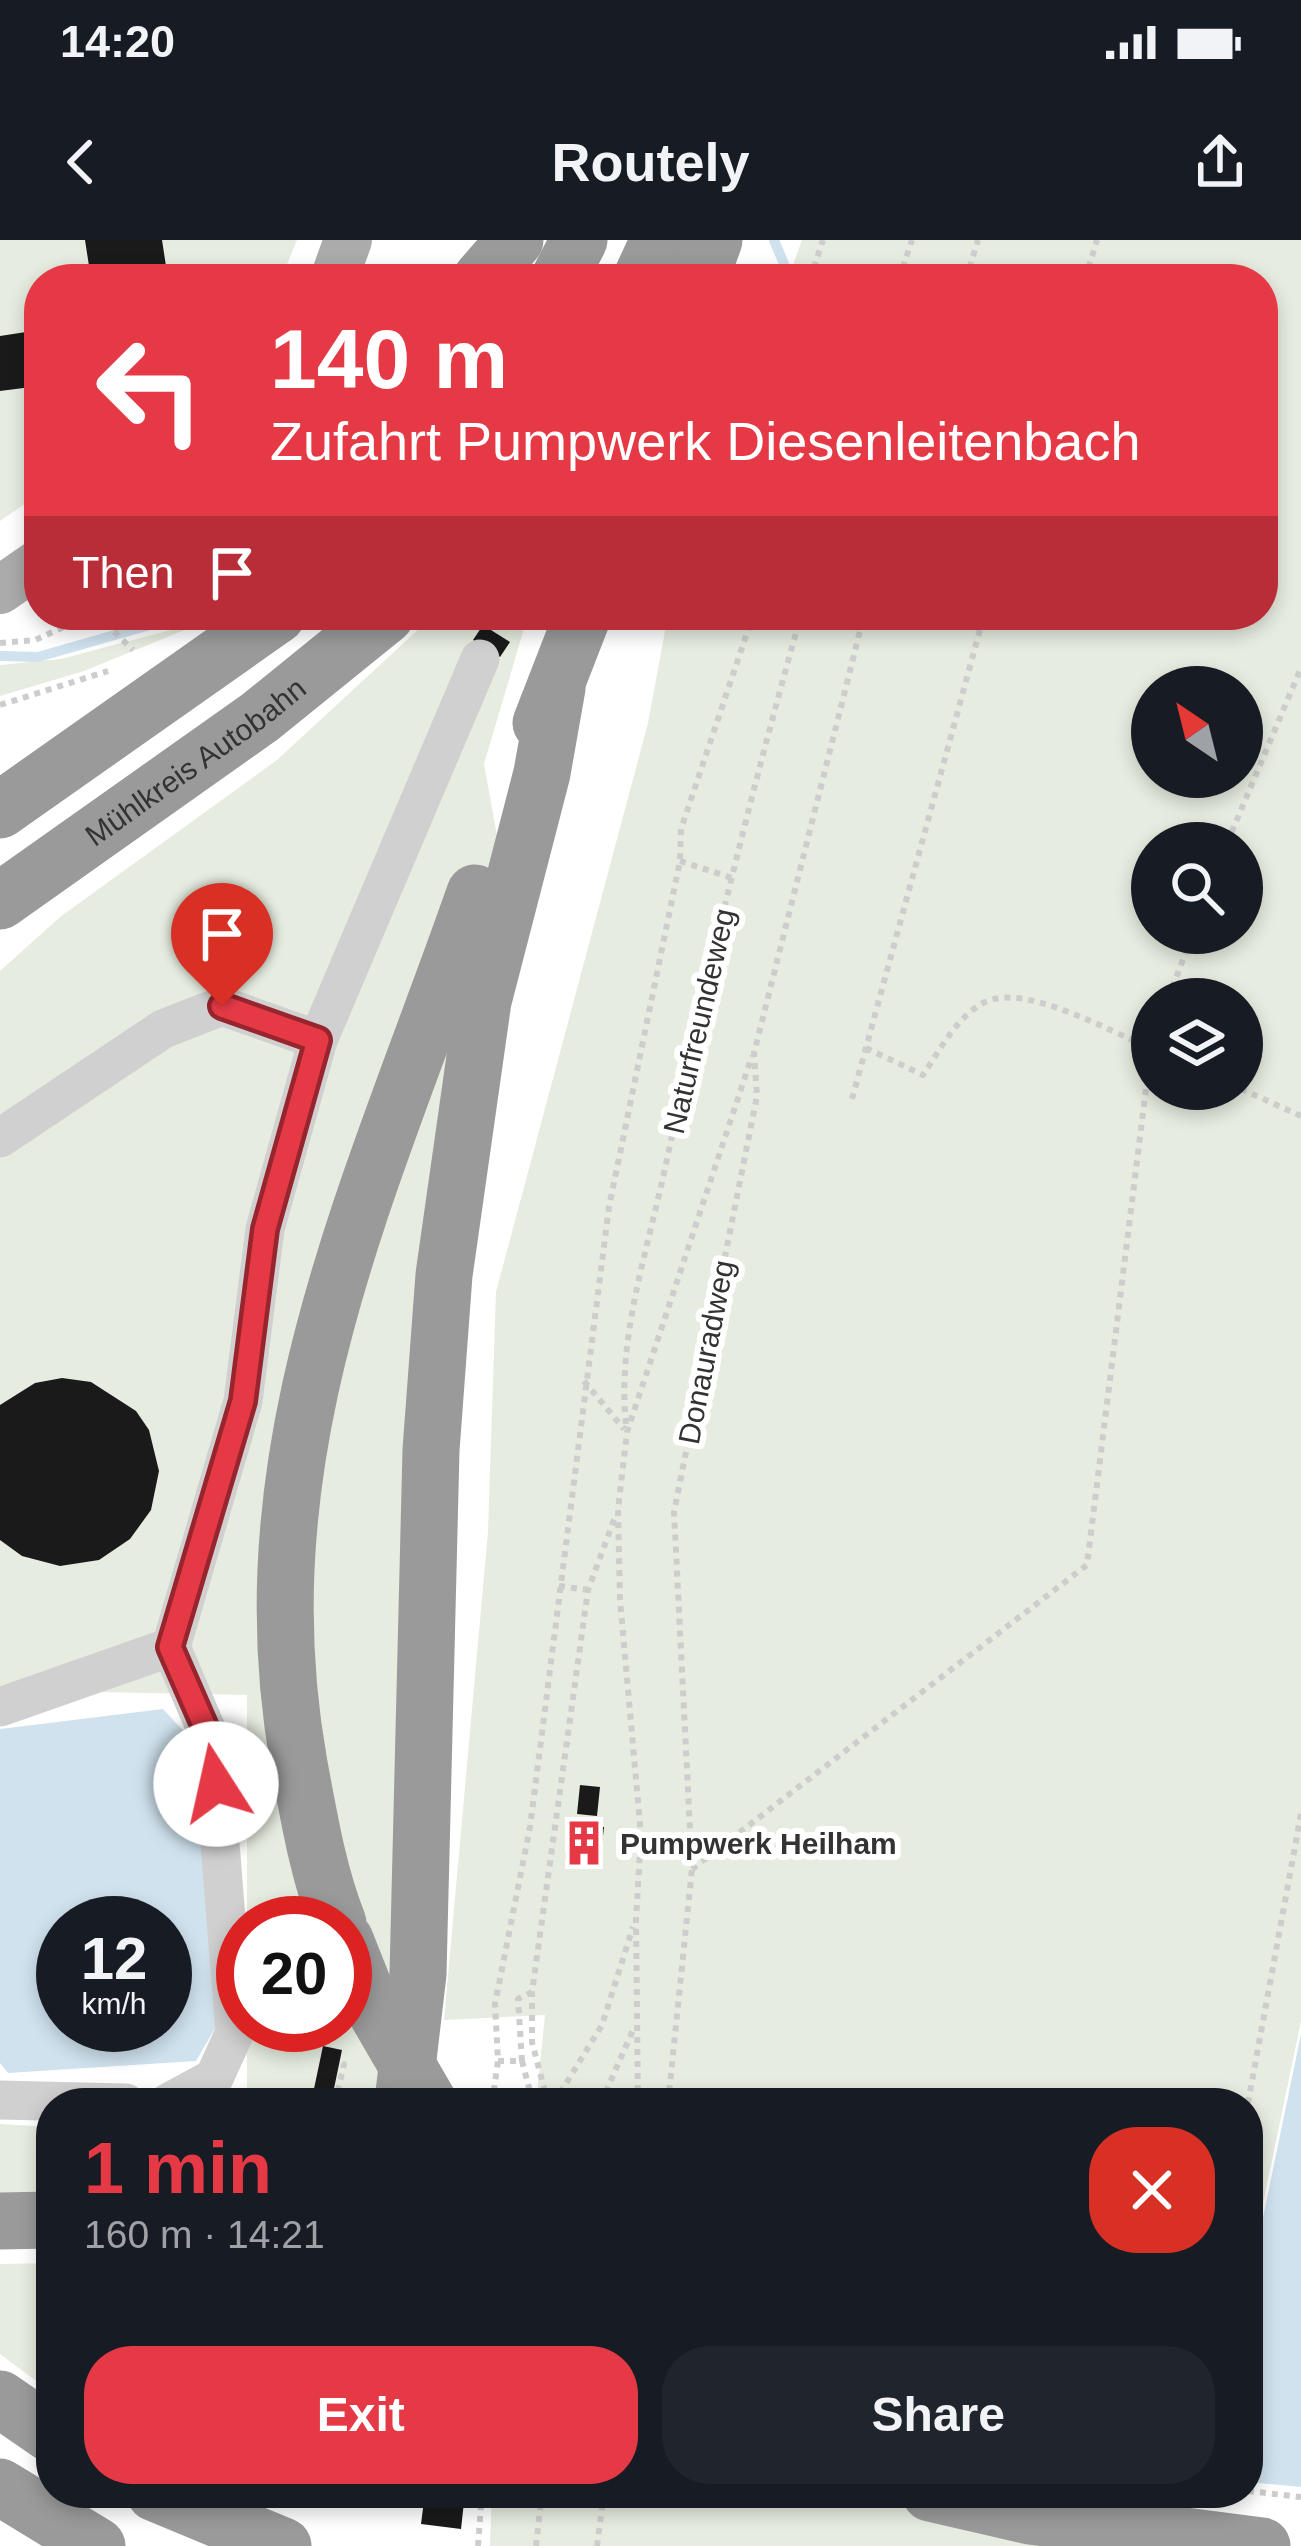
<!DOCTYPE html>
<html lang="en">
<head>
<meta charset="utf-8">
<style>
  body { margin:0; font-family:Arial,sans-serif; background:#20242c; color:#f1f3f6; height:100vh; display:flex; flex-direction:column; font-size:45px; white-space:nowrap }
  * { box-sizing:border-box; margin:0 }
  p { font-size:39px; color:#9ea1a6 }
  .icon { flex:none; width:66px; height:66px; fill:none; stroke:currentColor; stroke-width:2; stroke-linecap:round; stroke-linejoin:round }
  .map { position:relative; flex:1; overflow:hidden }
  .sheet { position:absolute; left:36px; top:1848px; width:1227px; height:420px; display:flex; flex-direction:column; background:#171b24; border-radius:48px; box-shadow:0 6px 18px #0003 }
  .sheet>* { flex:none }
  .guide { position:absolute; left:24px; top:24px; width:1254px; height:366px; border-radius:48px; box-shadow:0 6px 18px #0003; background:#e63946; color:#fff; overflow:hidden }
  .needle { width:78px; rotate:325deg }
  .buttons { position:absolute; left:1131px; top:426px; display:grid; gap:24px }
  .buttons a { display:grid; place-items:center; width:132px; height:132px; border-radius:50%; background:#171b24; box-shadow:0 6px 18px #0003; font-size:60px }
  .speed { position:absolute; left:36px; top:1656px; display:flex; gap:24px; font-size:60px; font-weight:700; text-align:center }
  .speed>* { display:grid; place-content:center; width:156px; height:156px; border-radius:50%; background:#171b24; box-shadow:0 6px 18px #0003; line-height:1 }
  .speed small { font-size:30px; font-weight:400 }
  .speed .limit { border:18px solid #d22; background:#fff; color:#111 }
  .pin { position:absolute; display:grid; place-items:center; width:102px; height:102px; color:#fff; margin:-123px -51px; border-radius:50% 50% 50% 0; rotate:-45deg; box-shadow:0 0 12px #0007 }
  .pin .icon { rotate:45deg }
  .me { position:absolute; width:132px; margin:-66px; rotate:350deg; stroke-linejoin:round; filter:drop-shadow(0 0 9px #0008) }
  .turn { display:flex; align-items:center; gap:42px; height:252px; padding:0 48px; font-size:54px }
  .turn .icon { width:156px; height:156px; stroke-width:2.5 }
  .turn b { display:block; font-size:84px; line-height:102px }
  .then { display:flex; align-items:center; height:114px; padding:0 48px; background:#0003; gap:24px; font-size:45px }
  .round { display:grid; place-items:center; flex:none; width:126px; height:126px; border-radius:48px; background:#20242c }
  .summary { display:flex; align-items:center; justify-content:space-between; height:204px; padding:0 48px }
  h1 { font-size:72px; font-weight:800; line-height:90px; color:#e63946 }
  .cta { display:flex; gap:24px; margin-top:auto; padding:24px 48px }
  .cta a { flex:1; height:138px; border-radius:48px; background:#e63946; color:#fff; font-size:48px; font-weight:800; line-height:138px; text-align:center }
  .cta a+a { background:#20242c; color:#f1f3f6 }
  .status { display:flex; justify-content:space-between; align-items:center; height:84px; padding:0 60px; background:#171b24; direction:ltr }
  .status svg { height:33px; fill:currentColor }
  header { display:flex; justify-content:space-between; align-items:center; height:156px; padding:0 48px; background:#171b24; font-size:54px; font-weight:800 }
  .map>svg:first-child { display:block }
  .green { fill:#e6ecdf; fill-rule:evenodd }
  .water { fill:#cfe2ee; fill-rule:evenodd }
  .pier { fill:#fff }
  .lines { fill:none; stroke-linecap:round; stroke-linejoin:round }
  .stream { stroke:#cfe2ee; stroke-width:10 }
  .building { fill:#1a1a1a }
  .path { stroke:#cdcdcd; stroke-width:6; stroke-dasharray:6 6; stroke-linecap:butt }
  .minor { stroke:#d0d0d0; stroke-width:39 }
  .major { stroke:#ababab; stroke-width:48 }
  .highway { stroke:#9a9a9a; stroke-width:57 }
  .highway-bridge { stroke:#9a9a9a; stroke-width:57 }
  .route-casing { stroke:#96252e; stroke-width:30 }
  .route { stroke:#e63946; stroke-width:21 }
  .labels { text-anchor:middle; dominant-baseline:central; stroke-width:12; stroke-linejoin:round; paint-order:stroke }
  .street-label { font-size:30px; fill:#333; stroke:#fff }
  .poi-label { font-size:30px; font-weight:bold; fill:#333; stroke:#fff; text-anchor:start }
</style>
</head>
<body>
<div class="status"><b>14:20</b><svg viewBox="0 0 49 12"><path d="M0 12V9h3v3zM5 12V6h3v6zM10 12V3h3v9zM15 12V0h3v12zM26 1h20v11H26zM47 4h2v5h-2z"/></svg></div>
<header><svg class="icon" aria-label="back" viewBox="0 0 24 24"><path d="M15 5l-7 7 7 7"/></svg>Routely<svg class="icon" aria-label="share" viewBox="0 0 24 24"><path d="M12 15V3M7 8l5-5 5 5M5 13v7h14v-7"/></svg></header>
<div class="map">
<svg width="1301" height="2306" viewBox="0 0 1301 2306">
  <rect width="100%" height="100%" fill="#fff"/>
  <path class="green" d="M0,0H297L281,39H39V254L0,281Z
    M802,0H1301V1781L1248,2036V1863H536L545,1775L444,1780L488,1292L496,1052L648,483L668,375H1263V39H788ZM1152,447H1242V537H1152ZM1152,603H1242V693H1152ZM1152,759H1242V849H1152Z
    M434,375H528L484,524L497,596L383,1863H247V1785H345V1683H247V1455L0,1450V731L60,677L277,520Z
    M209,380L84,431L0,456V425L61,419Z
    M0,1884L51,1887V1989L0,1982Z
    M51,2023V2152L0,2114V2024Z
    M492,2253H1191L1209,2306H490Z"/>
  <path class="water" d="M163,1469L191,1499L221,1778L196,1821L8,1833L0,1823V1489ZM63,1683H165V1785H63Z
    M1301,1794V2306L1248,2253V2050Z"/>
  <path class="pier" d="M1248,2242L1301,2247V2306H1203L1178,2275L1188,2253H1248Z"/>
  <g class="lines">
    <path class="stream" d="M774,0L784,24L779,39
      M0,416L38,417L153,384"/>
  </g>
  <path class="building" d="M85,0H162L168,39H91Z
    M39,90V146L0,151V96Z
    M483,385L510,402L500,417L473,400Z
    M62,1138L91,1142L136,1171L149,1190L159,1231L151,1270L130,1299L99,1320L60,1326L22,1316L0,1300V1165L35,1143Z
    M580,1545L600,1547L597,1576L577,1574Z
    M569,1583L604,1587L600,1623L565,1619Z
    M323,1806L342,1810L331,1863H311Z
    M425,2253H465L461,2289L421,2284Z"/>
  <g class="lines">
    <path class="path" d="M810,39L823,0
      M899,39L912,0
      M966,39L978,0
      M1085,39L1097,0
      M97,375L133,410
      M0,403L35,400L90,375
      M0,465L108,431
      M1227,603L1301,428
      M680,621L732,638
      M1168,759L1193,693
      M866,808L923,835C940,810 957,776 985,762C1025,743 1109,791 1148,807
      M1241,849L1301,876
      M852,859L984,375
      M584,1141L624,1189
      M626,1184C617,1101 646,1015 664,933C704,746 749,559 801,375
      M559,1346L588,1350
      M692,1629L1087,1325L1152,800
      M498,1821H522L533,1863
      M522,1821L518,1759L532,1752
      M335,1863L344,1824L339,1823
      M492,1863L498,1821L495,1764L530,1587L609,967L680,621L681,589L753,375
      M548,1863L532,1802V1752L588,1350L615,1277
      M554,1863L602,1785L633,1687
      M601,1863L633,1790
      M638,1863L636,1680L641,1595L620,1360L618,1270L627,1192L752,816
      M668,1863L692,1629L674,1272L757,856L754,813L864,375
      M1248,1863L1301,1574
      M1248,2251L1301,2257
      M478,2306L482,2253
      M536,2306L542,2253
      M597,2306L604,2253"/>
    <path class="minor" d="M0,898L163,789L222,766L318,800
      M0,1467L171,1407
      M0,1860L126,1863
      M168,1863L214,1838L235,1792L212,1503L171,1407L243,1161L265,989L318,800L480,419"/>
    <path class="major" d="M334,39L348,0
      M0,350L39,323"/>
    <g class="highway">
      <path d="M481,39L515,0"/>
      <path d="M559,39L579,0"/>
      <path d="M641,39L659,0"/>
      <path d="M700,39L714,0"/>
      <path d="M541,483L583,375"/>
      <path d="M0,570L277,375"/>
      <path id="s1" d="M0,661L260,477L386,375"/>
      <path d="M338,1683C318,1633 309,1577 299,1524C242,1206 373,945 475,653"/>
      <path d="M404,1853L418,1734L431,1210L444,1035L483,761L542,533L557,448"/>
      <path d="M0,1981L51,1980"/>
      <path d="M0,2159L51,2194"/>
      <path d="M0,2247L97,2306"/>
    </g>
    <path class="highway-bridge" d="M345,1700L368,1758L429,1863
      M155,2253L283,2306
      M930,2253L1030,2276L1262,2306"/>
  </g>
  <g class="lines">
    <g class="route-casing">
      <path id="route" d="M216,1544L212,1503L170,1407L243,1161L265,989L318,800L222,766"/>
    </g>
    <use href="#route" class="route"/>
  </g>
  <defs>
    <g id="building-bare" transform="scale(3.6)"><path d="M-4-6H4V6H1V3H-1V6H-4ZM-2.5-4.3h1.7v1.8h-1.7ZM.8-4.3h1.7v1.8H.8ZM-2.5-1h1.7V.8h-1.7ZM.8-1h1.7V.8H.8Z" fill="#e63946" stroke="#fff" stroke-width="2.5" paint-order="stroke"/></g>
  </defs>
  <g fill-rule="evenodd">
    <use href="#building-bare" x="584" y="1603"/>
  </g>
  <g class="labels">
    <g class="street-label">
      <text stroke="none"><textPath href="#s1" startOffset="240">Mühlkreis Autobahn</textPath></text>
      <text transform="translate(699 781) rotate(-77)">Naturfreundeweg</text>
      <text transform="translate(706 1112) rotate(-79)">Donauradweg</text>
    </g>
    <g class="poi-label">
      <text x="620" y="1603">Pumpwerk Heilham</text>
    </g>
  </g>
</svg>
<div class="buttons">
<a><svg class="needle" viewBox="-14 -14 28 28"><path d="M0-13l5 13h-10z" fill="#e53935"/><path d="M0 13l5-13h-10z" fill="#9ea1a6"/></svg></a>
<a><svg class="icon" aria-label="search" viewBox="0 0 24 24"><circle cx="10" cy="10" r="6"/><path d="M15 15l6 6"/></svg></a>
<a><svg class="icon" aria-label="layers" viewBox="0 0 24 24"><path d="M12 4l9 5-9 5-9-5zM3 14l9 5 9-5"/></svg></a>
</div>
<div class="speed"><div>12<small>km/h</small></div><div class="limit">20</div></div>
<div class="pin" style="left:222px;top:766px;background:#d93025"><svg class="icon" aria-label="arrive" viewBox="0 0 24 24"><path d="M6 21V4h12l-3 4 3 4H6"/></svg></div>
<svg class="me" style="left:216px;top:1544px" viewBox="-20 -20 40 40"><circle r="19" fill="#fff"/><path d="M0-13L10 11 0 6-10 11z" fill="#e63946"/></svg>
<div class="guide">
<div class="turn"><svg class="icon" aria-label="left" viewBox="0 0 24 24"><path d="M17 20v-9H6M10 6l-5 5 5 5"/></svg><div><b>140 m</b>Zufahrt Pumpwerk Diesenleitenbach</div></div>
<div class="then">Then<svg class="icon" aria-label="arrive" viewBox="0 0 24 24"><path d="M6 21V4h12l-3 4 3 4H6"/></svg></div>
</div>
<section class="sheet">
<div class="summary"><div><h1>1 min</h1><p>160 m · 14:21</p></div><a class="round" style="background:#d93025;color:#fff"><svg class="icon" aria-label="close" viewBox="0 0 24 24"><path d="M6 6l12 12M18 6L6 18"/></svg></a></div>
<div class="cta"><a>Exit</a><a>Share</a></div>
</section>
</div>
</body>
</html>
